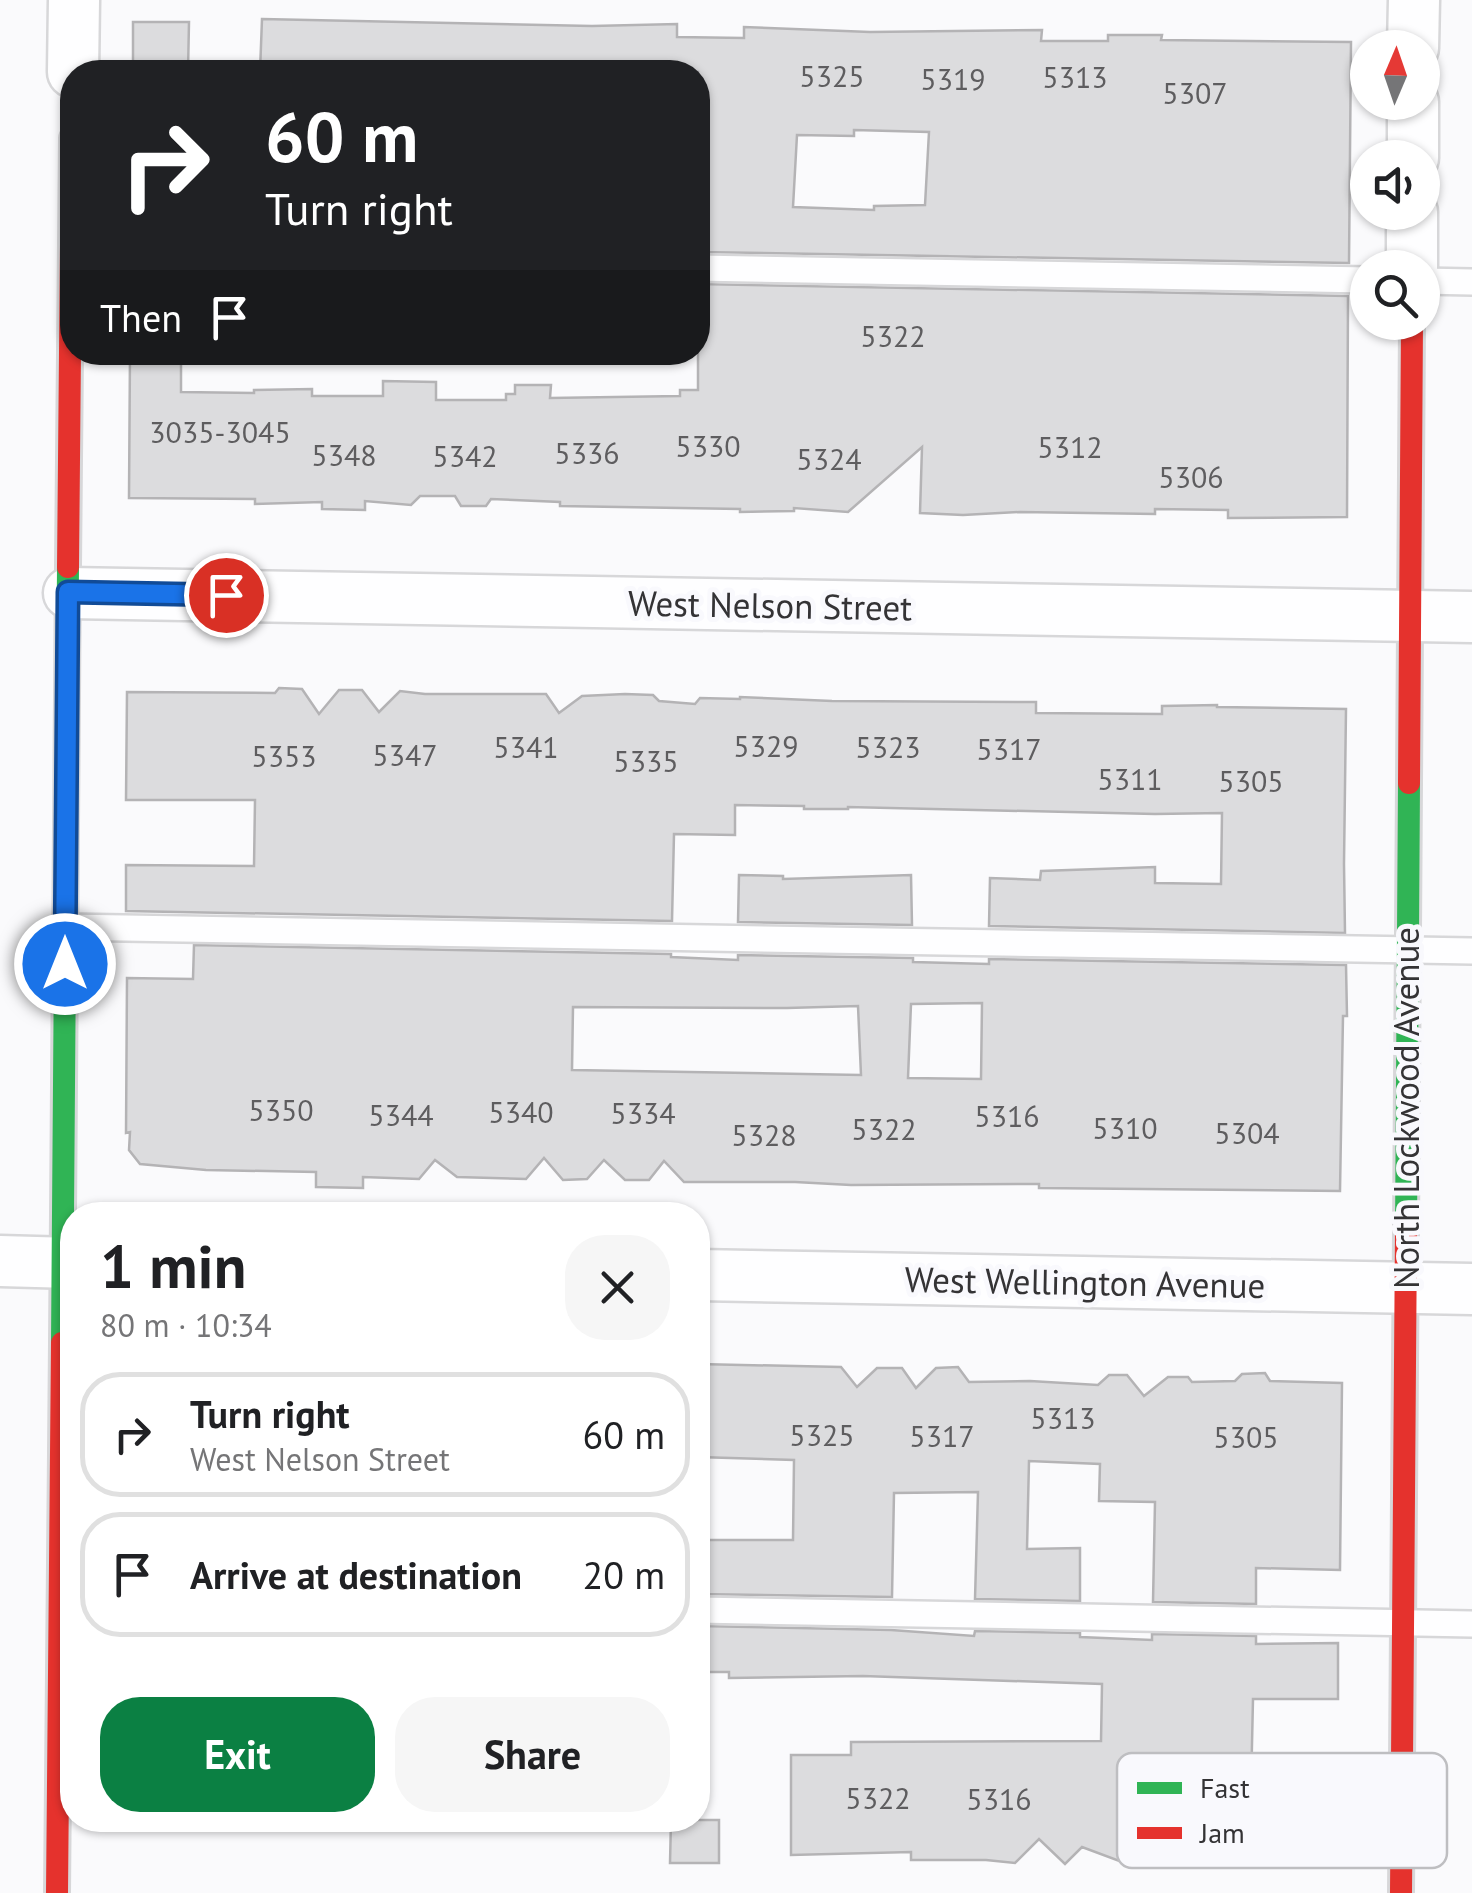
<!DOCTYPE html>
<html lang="en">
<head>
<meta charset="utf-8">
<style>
  body { margin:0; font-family:"PT Sans",sans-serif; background:#f6f6f6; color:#202124; height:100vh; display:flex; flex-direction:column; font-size:38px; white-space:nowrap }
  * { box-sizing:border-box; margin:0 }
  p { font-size:32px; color:#757577 }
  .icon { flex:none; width:55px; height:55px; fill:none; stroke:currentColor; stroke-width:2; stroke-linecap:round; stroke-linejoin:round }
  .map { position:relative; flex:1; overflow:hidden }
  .side { position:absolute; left:60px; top:1202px; width:650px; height:630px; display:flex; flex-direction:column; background:#fff; border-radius:40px; box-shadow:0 2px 8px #0004 }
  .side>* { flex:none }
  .hud { position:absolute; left:60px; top:60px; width:650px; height:305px; border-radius:40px; box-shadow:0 2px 8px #0004; background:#202124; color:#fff; overflow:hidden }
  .needle { width:65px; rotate:2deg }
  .fabs { position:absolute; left:1350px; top:30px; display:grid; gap:20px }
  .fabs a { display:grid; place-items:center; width:90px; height:90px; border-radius:50%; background:#fff; box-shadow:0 2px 8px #0004; font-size:50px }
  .pin { position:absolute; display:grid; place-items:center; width:85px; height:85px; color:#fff; margin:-42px; border:5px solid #fff; border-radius:50%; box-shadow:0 2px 10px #0007 }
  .me { position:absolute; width:110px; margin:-55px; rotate:0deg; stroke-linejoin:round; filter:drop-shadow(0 0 8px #0008) }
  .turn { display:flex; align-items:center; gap:35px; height:210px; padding:0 40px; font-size:45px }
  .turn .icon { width:130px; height:130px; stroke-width:2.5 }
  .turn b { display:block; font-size:70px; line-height:85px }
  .then { display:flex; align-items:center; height:95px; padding:0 40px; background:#0003; gap:20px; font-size:38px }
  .round { display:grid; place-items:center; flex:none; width:105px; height:105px; border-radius:40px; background:#f6f6f6 }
  .headline { display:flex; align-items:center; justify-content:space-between; height:170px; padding:0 40px }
  h1 { font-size:60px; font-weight:700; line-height:75px }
  .cta { display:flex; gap:20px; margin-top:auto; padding:20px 40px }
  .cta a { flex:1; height:115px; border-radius:40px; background:#0b8043; color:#fff; font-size:40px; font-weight:700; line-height:115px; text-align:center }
  .cta a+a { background:#f6f6f6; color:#202124 }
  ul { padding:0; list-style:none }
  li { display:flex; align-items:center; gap:30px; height:125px; margin:0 20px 15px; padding:0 20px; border:5px solid #e0e0e0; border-radius:40px }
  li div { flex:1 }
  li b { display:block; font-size:38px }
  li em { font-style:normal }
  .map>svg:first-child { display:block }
  .building { fill:#dcdcde; stroke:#b4b3b5; stroke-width:2.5; fill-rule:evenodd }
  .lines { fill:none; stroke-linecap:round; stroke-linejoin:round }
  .lane-casing { stroke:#d7d7d9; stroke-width:30 }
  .street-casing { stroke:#d7d7d9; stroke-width:55 }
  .fast-casing { stroke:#d7d7d9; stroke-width:28 }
  .jam-casing { stroke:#d7d7d9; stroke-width:28 }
  .lane { stroke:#fefeff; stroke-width:25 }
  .street { stroke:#fefeff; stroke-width:50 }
  .fast { stroke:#30b455; stroke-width:22 }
  .jam { stroke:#e5322d; stroke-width:22 }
  .route-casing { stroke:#114b97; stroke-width:25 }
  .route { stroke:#1a73e8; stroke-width:18 }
  .labels { text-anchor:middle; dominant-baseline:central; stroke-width:10; stroke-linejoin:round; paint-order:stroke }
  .number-label { font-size:30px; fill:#5e5d5f }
  .street-label { font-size:35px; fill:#343335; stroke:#f9f9fd }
  .key { fill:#f9f9fd; stroke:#bebec1; stroke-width:2.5 }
  .key-label { font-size:28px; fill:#343335 }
</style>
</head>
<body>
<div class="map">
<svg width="1472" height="1893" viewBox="0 0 1472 1893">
  <rect width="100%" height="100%" fill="#fafafc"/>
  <path class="building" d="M262,19L592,26L677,24V37L744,38V27L870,32L1042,30L1041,41H1108V35H1162L1161,40L1351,42L1349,263L698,252V72H260ZM854,130L929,132L925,205L874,206V210L793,207L797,135L854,136Z
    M133,22H189L188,72H133Z
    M698,284L1348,296L1347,517L1228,518V510L1155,509V514L1020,512L963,515L920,513L922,447L848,512L794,508V511L740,512V509L560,506V502L491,499L486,506H461L455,496H420L411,505L365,501V510L322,509V502L255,504V499L129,498L130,352H181V392L254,393V390L312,389V396H383V381L436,382V400H506V394H515V385H551L550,398L680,396V390H698Z
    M279,688L302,689L319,714L339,690H362L379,712L400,691L425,694H546L559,713L582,696L625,694L653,695L659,701L695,704L700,698L740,699V697L832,701L1036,702V713L1162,714V706L1217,705V707L1346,709L1344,864L1345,933L989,926L990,878L1040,880L1041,871L1155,867V883L1221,884L1222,813L1155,814L848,807V809H804V806L735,805V835L674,834L672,921L126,911V865L254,866L255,800H126L127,692L275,693Z
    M739,875L783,876V879L911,875L912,925L738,922Z
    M194,945L671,954V957L738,960V955L913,958V962L989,964V959L1346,965L1347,1016H1343L1340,1191L1039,1188V1184L851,1185L795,1182H684L664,1161L649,1180H625L604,1160L587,1179L563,1180L544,1158L526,1179L457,1177L435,1160L419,1179L363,1177V1188L316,1187V1172L206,1170L140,1164L129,1150L130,1132L126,1133L127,978L193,979ZM982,1003L981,1079L908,1078L911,1004ZM858,1006L861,1075L572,1070L573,1007L787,1008Z
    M698,1364L841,1367L857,1387L877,1368H902L916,1388L936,1368L958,1367L969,1382L1030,1381L1098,1385L1109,1375H1127L1144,1396L1168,1377H1188L1192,1382L1235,1381L1242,1374L1265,1373L1270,1381L1342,1383L1340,1570L1256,1568V1604L1153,1602L1155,1502L1099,1501L1100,1464L1029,1461L1027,1549L1080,1548V1601L975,1599L978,1492L894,1493L892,1597L698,1594V1540H793L794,1460L698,1457Z
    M698,1626L891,1630L974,1636L975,1631L1080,1633V1637L1152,1640V1634L1256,1636V1644L1338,1643V1699H1253L1250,1834L1139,1832L1122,1862L1082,1847L1065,1864L1039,1839L1015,1863L986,1860H911V1852L791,1855V1755H851V1742L1101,1741L1102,1684L863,1676L729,1678V1672H698Z
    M671,1820H719V1863H670Z"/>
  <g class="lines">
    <g class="lane-casing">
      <path id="lane" d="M698,268L1368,280
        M1422,281L1472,282
        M66,927L1472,951
        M698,1610L1472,1624"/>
    </g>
    <g class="street-casing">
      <path id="street" d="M1413,48L1414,0
        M73,72L74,0
        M1413,158V102
        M1412,268V212
        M69,593L1472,617
        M0,1261L72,1263
        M698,1275L1472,1289"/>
    </g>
    <g class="fast-casing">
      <path id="fast" d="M1406,1231L1409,783
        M62,1343L68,567"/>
    </g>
    <g class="jam-casing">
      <path id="jam" d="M68,567L72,138
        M1409,783L1412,322
        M57,1893L62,1343
        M1401,1893L1406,1231"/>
    </g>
    <use href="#lane" class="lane"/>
    <use href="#street" class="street"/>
    <use href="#fast" class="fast"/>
    <use href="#jam" class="jam"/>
  </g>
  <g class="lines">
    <g class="route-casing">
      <path id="route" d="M65,964L68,592L226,595"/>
    </g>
    <use href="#route" class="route"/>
  </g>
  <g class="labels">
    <g class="number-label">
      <text x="832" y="75">5325</text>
      <text x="1075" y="76">5313</text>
      <text x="953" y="78">5319</text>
      <text x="1195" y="92">5307</text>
      <text x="893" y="335">5322</text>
      <text x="220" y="431">3035-3045</text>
      <text x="708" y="445">5330</text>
      <text x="1070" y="446">5312</text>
      <text x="587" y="452">5336</text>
      <text x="344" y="454">5348</text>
      <text x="465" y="455">5342</text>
      <text x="829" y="458">5324</text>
      <text x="1191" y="476">5306</text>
      <text x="766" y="745">5329</text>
      <text x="526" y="746">5341</text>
      <text x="888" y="746">5323</text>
      <text x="1009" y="748">5317</text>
      <text x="405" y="754">5347</text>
      <text x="284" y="755">5353</text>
      <text x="646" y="760">5335</text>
      <text x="1130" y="778">5311</text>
      <text x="1251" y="780">5305</text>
      <text x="281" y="1109">5350</text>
      <text x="521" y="1111">5340</text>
      <text x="643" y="1112">5334</text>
      <text x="401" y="1114">5344</text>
      <text x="1007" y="1115">5316</text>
      <text x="1125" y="1127">5310</text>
      <text x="884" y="1128">5322</text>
      <text x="1247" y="1132">5304</text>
      <text x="764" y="1134">5328</text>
      <text x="1063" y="1417">5313</text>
      <text x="822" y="1434">5325</text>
      <text x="942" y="1435">5317</text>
      <text x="1246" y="1436">5305</text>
      <text x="878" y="1797">5322</text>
      <text x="999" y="1798">5316</text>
    </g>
    <g class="street-label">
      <text transform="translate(770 605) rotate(1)">West Nelson Street</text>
      <text transform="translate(1406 1108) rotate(-90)">North Lockwood Avenue</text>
      <text transform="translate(1085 1282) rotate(1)">West Wellington Avenue</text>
    </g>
  </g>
  <rect x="1117" y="1753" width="330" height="115" rx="15" class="key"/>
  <rect x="1137" y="1782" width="45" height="12" fill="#30b455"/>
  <rect x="1137" y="1827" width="45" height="12" fill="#e5322d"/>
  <g class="key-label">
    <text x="1200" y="1798">Fast</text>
    <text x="1200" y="1843">Jam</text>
  </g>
</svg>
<div class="fabs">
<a><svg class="needle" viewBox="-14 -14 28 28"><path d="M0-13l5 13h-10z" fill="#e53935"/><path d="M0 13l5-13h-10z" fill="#757577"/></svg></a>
<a><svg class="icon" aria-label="sound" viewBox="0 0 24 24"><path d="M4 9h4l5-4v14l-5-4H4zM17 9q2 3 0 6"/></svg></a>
<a><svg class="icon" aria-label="search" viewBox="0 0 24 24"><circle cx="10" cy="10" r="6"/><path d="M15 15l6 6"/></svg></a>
</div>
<div class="pin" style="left:226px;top:595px;background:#d93025"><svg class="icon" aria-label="arrive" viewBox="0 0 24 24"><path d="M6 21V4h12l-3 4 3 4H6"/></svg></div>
<svg class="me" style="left:65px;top:964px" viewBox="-20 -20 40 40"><circle r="17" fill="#1a73e8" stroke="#fff" stroke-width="3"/><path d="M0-11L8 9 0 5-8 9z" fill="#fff"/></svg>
<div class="hud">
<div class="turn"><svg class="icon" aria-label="right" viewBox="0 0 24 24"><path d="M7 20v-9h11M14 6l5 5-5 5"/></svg><div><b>60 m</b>Turn right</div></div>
<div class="then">Then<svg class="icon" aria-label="arrive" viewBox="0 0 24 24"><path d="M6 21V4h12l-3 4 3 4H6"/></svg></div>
</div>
<section class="side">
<div class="headline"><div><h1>1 min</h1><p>80 m · 10:34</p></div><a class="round"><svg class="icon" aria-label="close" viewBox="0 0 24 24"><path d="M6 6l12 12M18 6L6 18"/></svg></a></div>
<ul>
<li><svg class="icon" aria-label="right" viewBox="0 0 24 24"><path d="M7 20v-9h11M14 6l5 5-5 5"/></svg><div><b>Turn right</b><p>West Nelson Street</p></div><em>60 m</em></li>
<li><svg class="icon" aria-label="arrive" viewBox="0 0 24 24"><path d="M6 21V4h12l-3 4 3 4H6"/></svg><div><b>Arrive at destination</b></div><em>20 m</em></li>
</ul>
<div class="cta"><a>Exit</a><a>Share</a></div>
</section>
</div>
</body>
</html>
